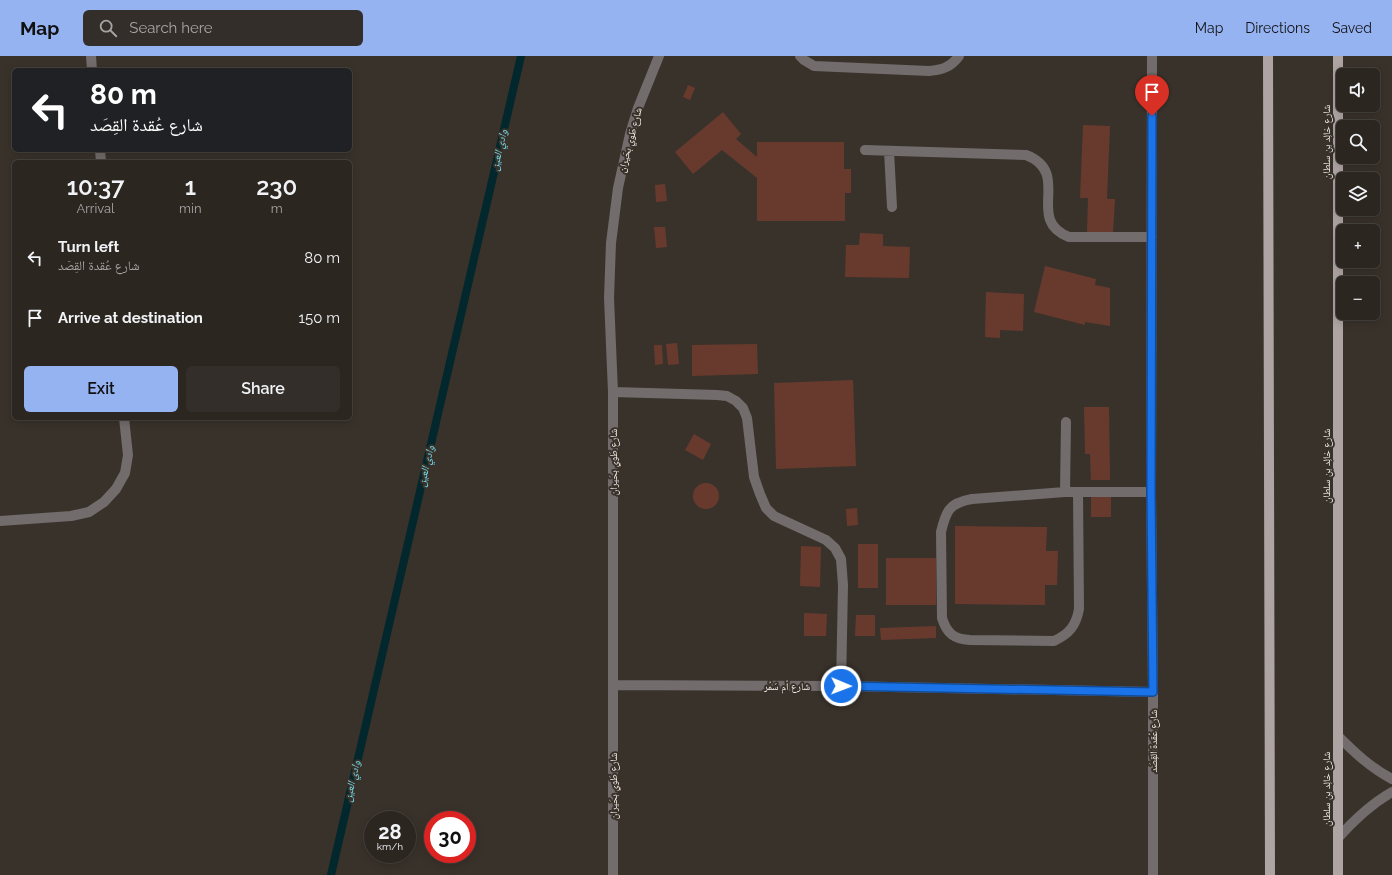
<!DOCTYPE html>
<html lang="en">
<head>
<meta charset="utf-8">
<style>
  body { margin:0; font-family:Raleway,"Noto Naskh Arabic",sans-serif; background:#332e29; color:#f1f3f6; height:100vh; display:flex; flex-direction:column; font-size:15px; white-space:nowrap }
  * { box-sizing:border-box; margin:0 }
  p { font-size:13px; color:#a6a5a5 }
  .icon { flex:none; width:22px; height:22px; fill:none; stroke:currentColor; stroke-width:2; stroke-linecap:round; stroke-linejoin:round }
  .map { position:relative; flex:1; overflow:hidden }
  .drawer { position:absolute; left:12px; top:104px; width:340px; height:260px; display:flex; flex-direction:column; background:#2b2620; border-radius:6px; box-shadow:0 2px 10px #0003,0 0 0 1px #47433e }
  .drawer>* { flex:none }
  .top-card { position:absolute; left:12px; top:12px; width:340px; height:84px; border-radius:6px; box-shadow:0 2px 10px #0003,0 0 0 1px #47433e; background:#202124; color:#fff; overflow:hidden }
  .controls { position:absolute; left:1336px; top:12px; display:grid; gap:8px }
  .controls a { display:grid; place-items:center; width:44px; height:44px; border-radius:6px; background:#2b2620; box-shadow:0 2px 10px #0003,0 0 0 1px #47433e; font-size:20px }
  .speed { position:absolute; left:364px; top:755px; display:flex; gap:8px; font-size:20px; font-weight:700; text-align:center }
  .speed>* { display:grid; place-content:center; width:52px; height:52px; border-radius:50%; background:#2b2620; box-shadow:0 2px 10px #0003,0 0 0 1px #47433e; line-height:1 }
  .speed small { font-size:10px; font-weight:400 }
  .speed .limit { border:6px solid #d22; background:#fff; color:#111 }
  .pin { position:absolute; display:grid; place-items:center; width:34px; height:34px; color:#fff; margin:-41px -17px; border-radius:50% 50% 50% 0; rotate:-45deg; box-shadow:0 0 4px #0007 }
  .pin .icon { rotate:45deg }
  .me { position:absolute; width:44px; margin:-22px; rotate:91deg; stroke-linejoin:round; filter:drop-shadow(0 0 3px #0008) }
  .turn { display:flex; align-items:center; gap:14px; height:84px; padding:0 12px; font-size:18px }
  .turn .icon { width:52px; height:52px; stroke-width:2.5 }
  .turn b { display:block; font-size:28px; line-height:34px }
  .eta { display:flex; justify-content:space-evenly; align-items:center; height:68px; text-align:center }
  .eta b { font-size:24px; font-weight:600; line-height:28px }
  .button { display:flex; gap:8px; margin-top:auto; padding:8px 12px }
  .button a { flex:1; height:46px; border-radius:6px; background:#95b2f1; color:#111; font-size:16px; font-weight:600; line-height:46px; text-align:center }
  .button a+a { background:#332e29; color:#f1f3f6 }
  ul { padding:0; list-style:none }
  li { display:flex; align-items:center; gap:12px; height:60px; padding:0 12px }
  li div { flex:1 }
  li b { display:block; font-size:15px }
  li em { font-style:normal }
  header { display:flex; align-items:center; gap:24px; box-sizing:border-box; height:56px; padding:0 20px; background:#95b2f1; color:#111 }
  header strong { font-size:19px }
  nav { display:flex; gap:22px; margin-inline-start:auto; font-size:14px }
  .search { width:280px; height:36px; background:#332e29; display:flex; align-items:center; gap:10px; box-sizing:border-box; padding:0 14px; border-radius:6px; color:#a6a5a5; font-size:15px }
  .map>svg:first-child { display:block }
  .lines { fill:none; stroke-linecap:round; stroke-linejoin:round }
  .stream { stroke:#02272c; stroke-width:8 }
  .building { fill:#683a2e }
  .minor { stroke:#726c6c; stroke-width:10 }
  .major { stroke:#afa4a4; stroke-width:10 }
  .route-casing { stroke:#114b97; stroke-width:10 }
  .route { stroke:#1a73e8; stroke-width:7 }
  .labels { text-anchor:middle; dominant-baseline:central; stroke-width:4; stroke-linejoin:round; paint-order:stroke }
  .street-label { font-size:10px; fill:#f3eeea; stroke:#39322b }
  .water-label { font-size:11px; font-style:italic; fill:#73dbeb; stroke:#39322b }
</style>
</head>
<body>
<header>
<strong>Map</strong>
<div class="search"><svg class="icon" aria-label="search" viewBox="0 0 24 24"><circle cx="10" cy="10" r="6"/><path d="M15 15l6 6"/></svg>Search here</div>
<nav><a>Map</a><a>Directions</a><a>Saved</a></nav>
</header>
<div class="map">
<svg width="1392" height="819" viewBox="0 0 1392 819">
  <rect width="100%" height="100%" fill="#39322b"/>
  <g class="lines">
    <path class="stream" d="M331,819L521,0"/>
  </g>
  <path class="building" d="M688,29L695,32L690,44L683,41Z
    M723,56L741,78L736,83L757,101V86H844V113H851V137H845V165H757V122L722,94L693,118L675,96Z
    M1083,69L1110,70L1107,143H1115L1113,178L1087,177L1088,142H1080Z
    M665,128L667,145L656,146L655,129Z
    M654,171H665L667,191L656,192Z
    M860,177L883,178V190L910,191L909,222L845,221L846,189H859Z
    M1045,210L1096,223L1095,229L1110,232V270L1085,266V269L1034,256Z
    M986,236L1024,238L1023,275L1000,274V282L985,281Z
    M677,287L679,308L668,309L666,288Z
    M757,288L758,318L692,320V289Z
    M654,289H662L663,308L655,309Z
    M853,324L856,410L776,413L774,327Z
    M1084,351H1109L1110,424H1091L1090,398H1085Z
    M694,378L711,388L703,404L685,394Z
    M693 440a13 13 0 1 1 26 0a13 13 0 1 1-26 0Z
    M1091,440H1111V461H1091Z
    M857,452L858,469L847,470L846,453Z
    M955,470L1047,471L1046,495H1058L1057,529H1045V549L955,548Z
    M858,488H878V532H858Z
    M801,490L821,491L820,531L800,530Z
    M886,502H936V549H886Z
    M804,557L827,558L826,580H804Z
    M856,559H875V580H855Z
    M936,570V582L881,584L880,572Z"/>
  <g class="lines">
    <path class="minor" d="M91,0L92,14
      M800,0L804,4L814,10L929,15C942,14 951,11 959,0
      M1152,0L1151,436L1153,636V819
      M100,94L101,106
      M865,94L1026,99C1073,117 1024,164 1069,181H1152
      M889,95L892,151
      M613,336L717,339L727,340L736,345L743,352L747,362L754,421L760,438L766,452L774,460L826,484L835,492L841,503L843,529L841,630
      M1065,436L1066,366
      M1078,436L1079,553C1076,570 1069,578 1054,585L970,584C954,583 947,578 942,562L941,476C946,455 949,447 972,443L1065,436H1151
      M0,465L71,460L89,456L104,446L116,433L125,417L128,399L124,362
      M613,629L841,630L1153,636
      M1338,680C1355,697 1371,712 1392,723
      M1338,782C1354,764 1371,748 1392,736
      M613,819V336L609,242L611,187L618,132L630,78L638,52L659,0"/>
    <path class="major" d="M1268,0L1270,819
      M1338,819V0"/>
  </g>
  <g class="lines">
    <g class="route-casing">
      <path id="route" d="M841,630L1153,636L1151,436L1152,60"/>
    </g>
    <use href="#route" class="route"/>
  </g>
  <g class="labels">
    <g class="street-label">
      <text transform="translate(630 84) rotate(-75)">شارع طَوي بحَيران</text>
      <text transform="translate(1326 86) rotate(-90)">شارع خالِد بن سلطان</text>
      <text transform="translate(613 406) rotate(-90)">شارع طَوي بحَيران</text>
      <text transform="translate(1326 410) rotate(-90)">شارع خالِد بن سلطان</text>
      <text x="787" y="630">شارع أم سَمُر</text>
      <text transform="translate(1153 685) rotate(-90)">شارع عُقدة القِصَد</text>
      <text transform="translate(613 730) rotate(-90)">شارع طَوي بحَيران</text>
      <text transform="translate(1326 733) rotate(-90)">شارع خالِد بن سلطان</text>
    </g>
    <g class="water-label">
      <text transform="translate(499 94) rotate(-77)">وادي العين</text>
      <text transform="translate(426 410) rotate(-77)">وادي العين</text>
      <text transform="translate(352 725) rotate(-77)">وادي العين</text>
    </g>
  </g>
</svg>
<div class="controls">
<a><svg class="icon" aria-label="sound" viewBox="0 0 24 24"><path d="M4 9h4l5-4v14l-5-4H4zM17 9q2 3 0 6"/></svg></a>
<a><svg class="icon" aria-label="search" viewBox="0 0 24 24"><circle cx="10" cy="10" r="6"/><path d="M15 15l6 6"/></svg></a>
<a><svg class="icon" aria-label="layers" viewBox="0 0 24 24"><path d="M12 4l9 5-9 5-9-5zM3 14l9 5 9-5"/></svg></a>
<a>+</a>
<a>−</a>
</div>
<div class="speed"><div>28<small>km/h</small></div><div class="limit">30</div></div>
<div class="pin" style="left:1152px;top:60px;background:#d93025"><svg class="icon" aria-label="arrive" viewBox="0 0 24 24"><path d="M6 21V4h12l-3 4 3 4H6"/></svg></div>
<svg class="me" style="left:841px;top:630px" viewBox="-20 -20 40 40"><circle r="17" fill="#1a73e8" stroke="#fff" stroke-width="3"/><path d="M0-11L8 9 0 5-8 9z" fill="#fff"/></svg>
<div class="top-card">
<div class="turn"><svg class="icon" aria-label="left" viewBox="0 0 24 24"><path d="M17 20v-9H6M10 6l-5 5 5 5"/></svg><div><b>80 m</b>شارع عُقدة القِصَد</div></div>
</div>
<section class="drawer">
<div class="eta">
<div><b>10:37</b><p>Arrival</p></div>
<div><b>1</b><p>min</p></div>
<div><b>230</b><p>m</p></div>
</div>
<ul>
<li><svg class="icon" aria-label="left" viewBox="0 0 24 24"><path d="M17 20v-9H6M10 6l-5 5 5 5"/></svg><div><b>Turn left</b><p>شارع عُقدة القِصَد</p></div><em>80 m</em></li>
<li><svg class="icon" aria-label="arrive" viewBox="0 0 24 24"><path d="M6 21V4h12l-3 4 3 4H6"/></svg><div><b>Arrive at destination</b></div><em>150 m</em></li>
</ul>
<div class="button"><a>Exit</a><a>Share</a></div>
</section>
</div>
</body>
</html>
